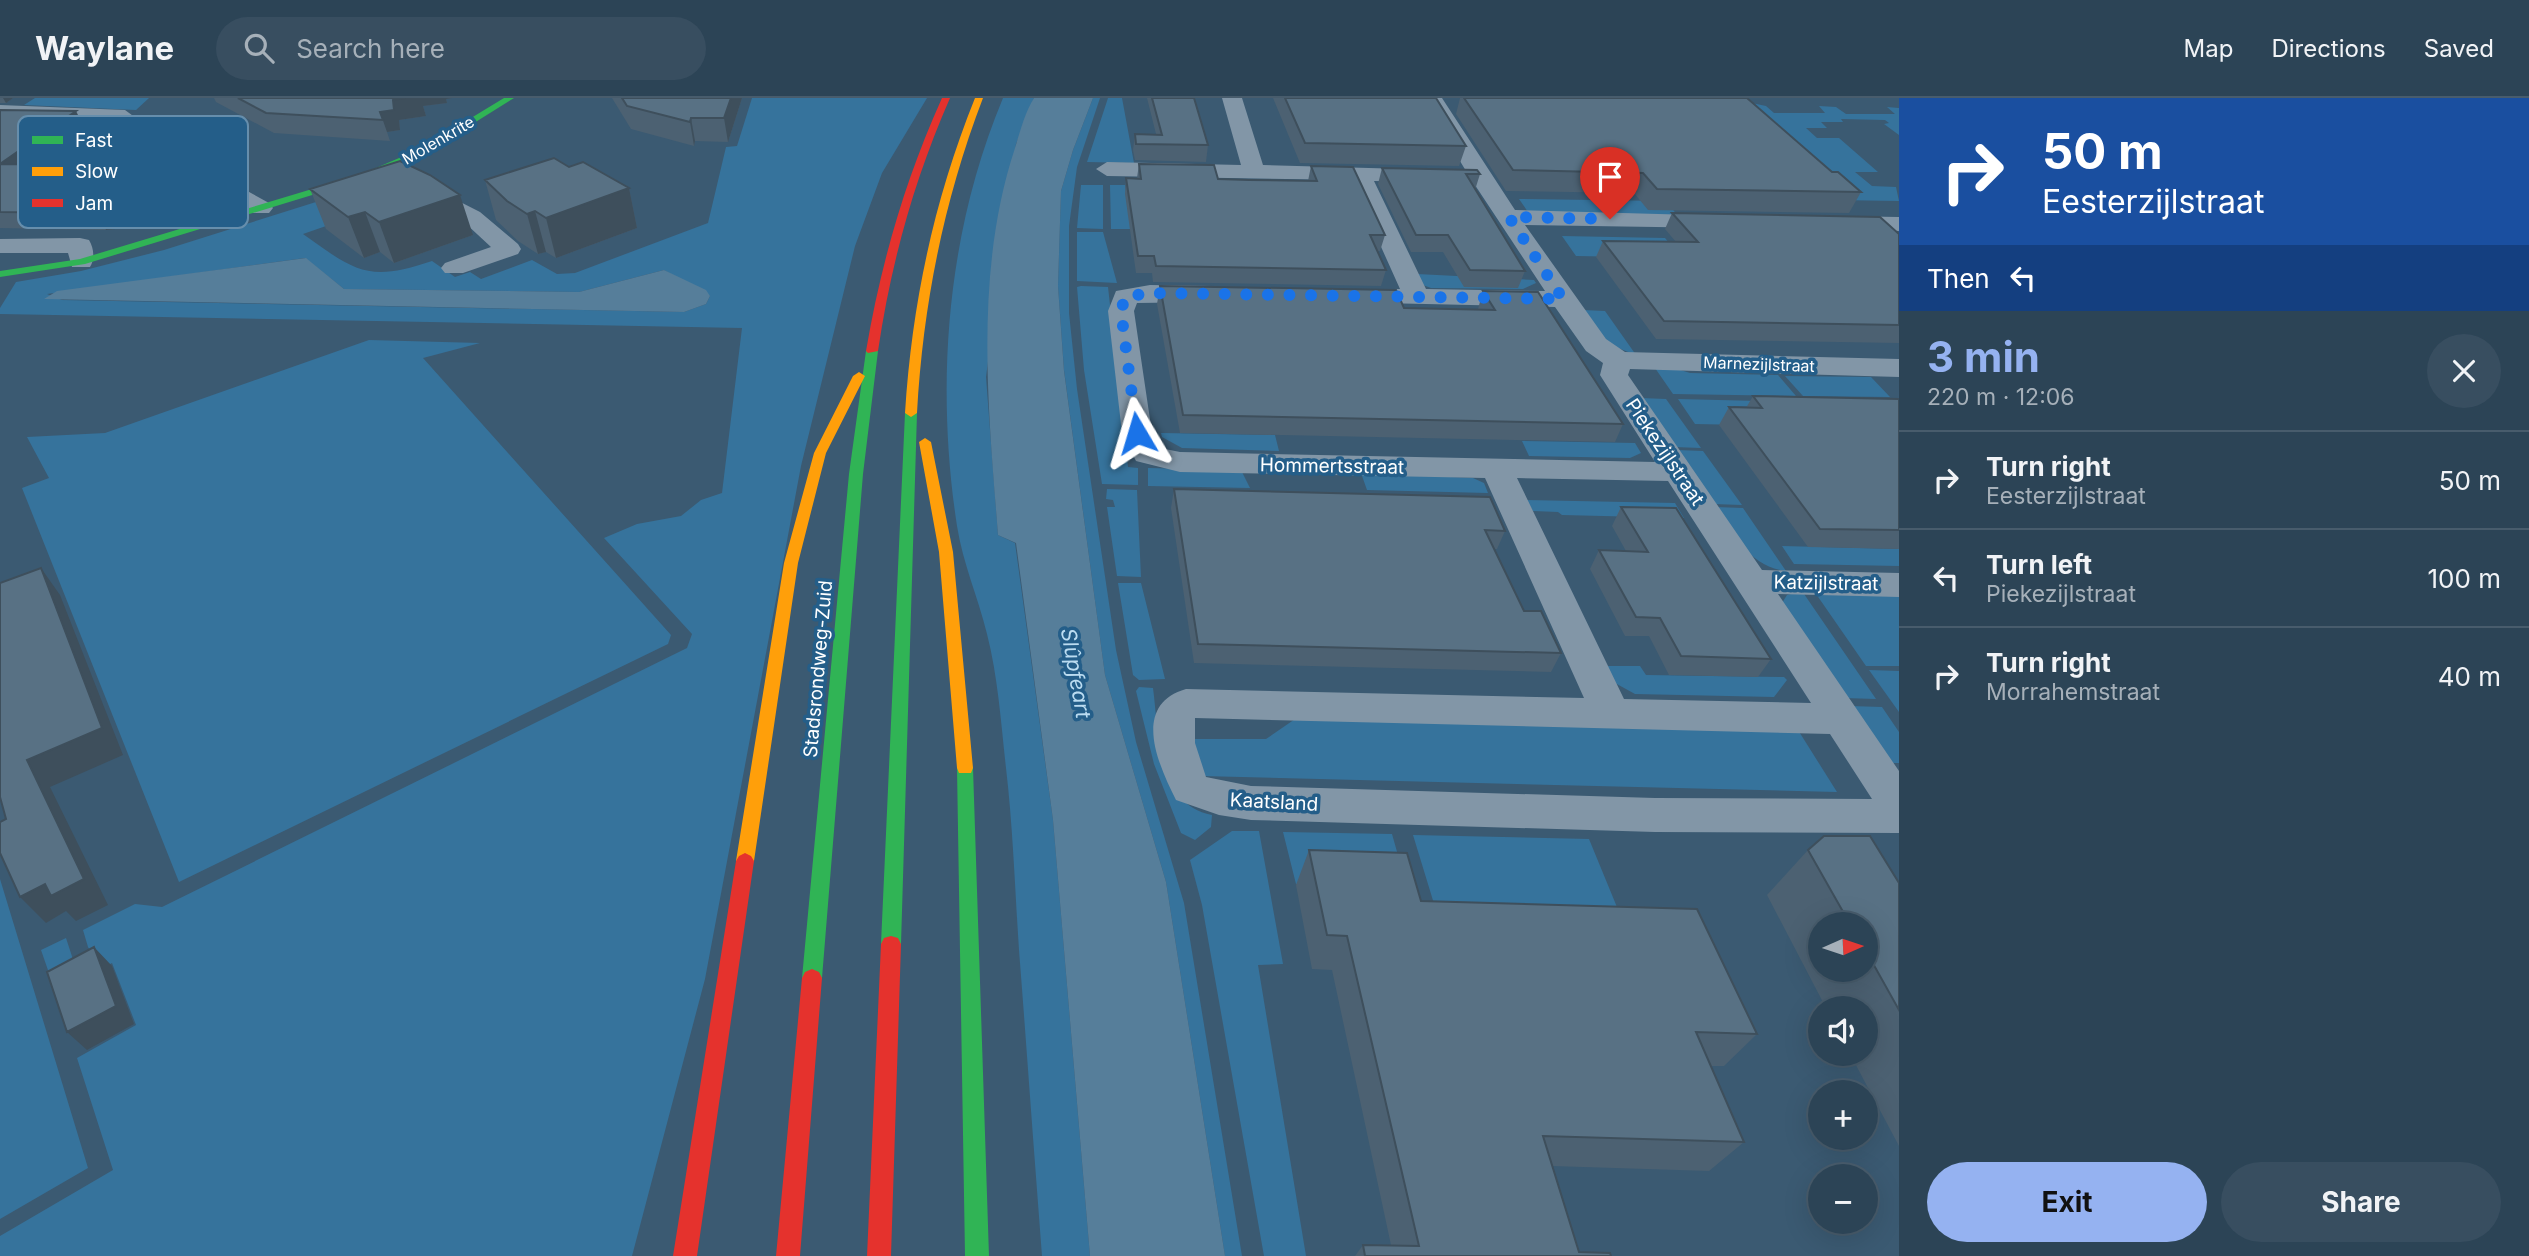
<!DOCTYPE html>
<html lang="en">
<head>
<meta charset="utf-8">
<style>
  body { margin:0; font-family:Inter,sans-serif; background:#384e60; color:#f1f3f6; height:100vh; display:flex; flex-direction:column; font-size:26px; white-space:nowrap }
  * { box-sizing:border-box; margin:0 }
  p { font-size:23px; color:#a6b0b9 }
  .icon { flex:none; width:38px; height:38px; fill:none; stroke:currentColor; stroke-width:2; stroke-linecap:round; stroke-linejoin:round }
  .map { position:relative; flex:1; overflow:hidden }
  .side { display:flex; flex-direction:column; background:#2c4456; width:630px }
  .side>* { flex:none }
  .hud { background:#1a4fa0; color:#fff; overflow:hidden }
  .needle { width:46px; rotate:87deg }
  .controls { position:absolute; left:1808px; top:814px; display:grid; gap:14px }
  .controls a { display:grid; place-items:center; width:70px; height:70px; border-radius:50%; background:#2c4456; box-shadow:0 7px 28px #0002,0 0 0 2px #485c6c; font-size:35px }
  .pin { position:absolute; display:grid; place-items:center; width:60px; height:60px; color:#fff; margin:-72px -30px; border-radius:50% 50% 50% 0; rotate:-45deg; box-shadow:0 0 7px #0007 }
  .pin .icon { rotate:45deg }
  .me { position:absolute; width:77px; margin:-38px; rotate:353deg; stroke-linejoin:round; filter:drop-shadow(0 0 5px #0008) }
  .turn { display:flex; align-items:center; gap:24px; height:147px; padding:0 28px; font-size:32px }
  .turn .icon { width:91px; height:91px; stroke-width:2.5 }
  .turn b { display:block; font-size:49px; line-height:60px }
  .then { display:flex; align-items:center; height:66px; padding:0 28px; background:#0003; gap:14px; font-size:26px }
  .round { display:grid; place-items:center; flex:none; width:74px; height:74px; border-radius:37px; background:#384e60 }
  .head { display:flex; align-items:center; justify-content:space-between; height:119px; padding:0 28px }
  h1 { font-size:42px; font-weight:700; line-height:52px; color:#95b2f1 }
  .action { display:flex; gap:14px; margin-top:auto; padding:14px 28px }
  .action a { flex:1; height:80px; border-radius:42px; background:#95b2f1; color:#111; font-size:28px; font-weight:700; line-height:80px; text-align:center }
  .action a+a { background:#384e60; color:#f1f3f6 }
  ul { padding:0; list-style:none }
  li { display:flex; align-items:center; gap:21px; height:98px; padding:0 28px; border-top:2px solid #485c6c }
  li div { flex:1 }
  li b { display:block; font-size:26px }
  li em { font-style:normal }
  header { display:flex; align-items:center; gap:42px; box-sizing:border-box; height:98px; padding:0 35px; background:#2c4456; border-bottom:2px solid #485c6c }
  header strong { font-size:33px }
  nav { display:flex; gap:38px; margin-inline-start:auto; font-size:24px }
  .search { width:490px; height:63px; background:#384e60; display:flex; align-items:center; gap:18px; box-sizing:border-box; padding:0 24px; border-radius:38px; color:#a6b0b9; font-size:26px }
  main { display:flex; flex:1; min-height:0 }
  .map>svg:first-child { display:block }
  .green { fill:#36739c; fill-rule:evenodd }
  .water { fill:#567e9a }
  .lines { fill:none; stroke-linecap:round; stroke-linejoin:round }
  .street { fill:#8296a7; fill-rule:evenodd }
  .fast { fill:#30b455; fill-rule:evenodd }
  .slow { fill:#ff9f0a; fill-rule:evenodd }
  .jam { fill:#e5322d; fill-rule:evenodd }
  .wall { fill:#4c6172; fill-rule:evenodd }
  .shaded-wall { fill:#3e4f5c }
  .building { fill:#587184; stroke:#3e4f5c; stroke-width:2 }
  .route { stroke:#1a73e8; stroke-width:12; stroke-dasharray:0 21.6 }
  .labels { text-anchor:middle; dominant-baseline:central; stroke-width:7; stroke-linejoin:round; paint-order:stroke }
  .far-street-label { font-size:16px; fill:#fff; stroke:#245e89 }
  .street-label { font-size:19px; fill:#fff; stroke:#245e89 }
  .water-label { font-size:21px; font-style:italic; fill:#bbdcf1; stroke:#245e89 }
  .key { fill:#245e89; stroke:#668eac; stroke-width:2 }
  .key-label { font-size:19px; fill:#fff }
</style>
</head>
<body>
<header>
<strong>Waylane</strong>
<div class="search"><svg class="icon" aria-label="search" viewBox="0 0 24 24"><circle cx="10" cy="10" r="6"/><path d="M15 15l6 6"/></svg>Search here</div>
<nav><a>Map</a><a>Directions</a><a>Saved</a></nav>
</header>
<main>
<div class="map">
<svg width="1899" height="1158" viewBox="0 0 1899 1158">
  <rect width="100%" height="100%" fill="#3b5a72"/>
  <path class="green" d="M35,0H149L136,12L24,7Z
    M752,0H927L882,75L855,148L801,368L705,881L632,1158H0V1138L113,1072L77,960L136,927L112,865L101,871L88,849L83,832L135,806L162,809L687,550L692,536L604,440L637,426L681,418L701,402L722,395L742,230L0,216V210L16,184L81,173L164,152L370,87L352,119L303,136C355,173 368,185 432,163L455,179L470,174L481,181L532,162L557,176L575,175L708,125L726,49L737,48ZM305,160L344,191L579,194L664,172L710,198L706,206L684,214L62,202L47,196Z
    M1003,0H1034L1016,46L986,279L998,437L1015,445L1053,722L1090,1158H1042C1034,1056 1027,954 1019,852C1015,792 1013,730 1006,670C1001,625 998,579 987,536C978,499 963,466 957,428C935,284 947,134 1003,0Z
    M1093,0H1100L1077,69L1069,128V215L1077,291L1116,552L1136,644L1184,805L1242,1158H1225L1166,784L1105,577L1064,272L1058,188L1061,93L1073,52Z
    M1108,0H1122L1134,65L1087,64Z
    M1728,0L1766,8L1774,15H1825L1819,8L1836,9L1846,16H1895L1887,9L1899,10V37L1884,26L1889,25L1885,22L1841,21L1843,24H1821L1827,30H1806L1817,40H1839L1878,74H1855L1872,88L1896,89L1899,103L1836,102Z
    M1081,87H1103V131L1077,130Z
    M1110,87H1125L1131,131H1111Z
    M1519,101L1593,102L1604,116L1528,114Z
    M1598,102L1666,103L1678,118L1609,117Z
    M1077,134H1103L1117,185L1077,183Z
    M1562,138L1665,140L1682,160L1576,158Z
    M1417,176L1534,182L1536,185L1523,191L1431,190L1420,186Z
    M1081,188L1108,189L1128,369L1138,370V387L1102,386L1084,272L1077,189Z
    M1583,212L1605,213L1636,257L1605,245Z
    M369,242L480,245L423,260L671,537L668,546L179,784L22,390L49,380L27,339L105,335Z
    M1655,270H1674L1690,275L1778,277L1796,298L1673,296Z
    M1785,278L1871,279L1890,299L1803,298Z
    M1641,300L1666,301L1701,350L1674,349Z
    M1678,301L1801,304L1764,309L1733,308L1746,327L1695,326Z
    M1161,335L1275,337L1279,353L1182,350L1162,339Z
    M1522,343L1635,345L1641,355L1630,360L1529,358Z
    M1677,352L1703,353L1742,407L1713,406Z
    M1148,370L1241,372L1250,390L1148,388Z
    M1361,375L1473,380L1484,385L1488,395L1367,392Z
    M1107,391L1137,392L1141,479L1117,478L1107,409H1115L1113,402L1106,401Z
    M1526,402L1675,405L1684,420L1562,417L1558,414L1533,413Z
    M1715,409L1743,410L1786,473C1750,469 1735,437 1715,409Z
    M1782,448L1899,451V468L1794,466Z
    M1118,485H1141L1165,581L1139,582L1133,577Z
    M1802,493L1876,601L1844,600L1782,505L1787,497Z
    M1814,493L1899,495V568H1866Z
    M1607,568H1640L1646,577L1784,579L1787,582L1774,599L1635,596L1615,585Z
    M1869,572L1899,573V614Z
    M1139,589L1153,590C1159,634 1156,706 1212,717L1211,729L1195,742L1181,735L1154,666L1136,593Z
    M1850,608L1882,609L1899,634V665H1888Z
    M1298,619L1798,632L1837,694L1201,678L1194,641H1266Z
    M1232,733H1259L1283,866L1258,867L1306,1158H1264L1202,807L1190,762Z
    M1283,734L1392,736L1407,789L1296,786Z
    M1413,737L1589,741L1619,814L1435,809Z
    M0,781L88,1070L0,1121Z
    M66,840L80,883L58,901L41,852Z"/>
  <path class="water" d="M1034,0H1093L1073,52L1061,93L1058,188L1064,273L1105,577L1166,784L1225,1158H1090L1053,722L1016,445L998,437C988,309 974,174 1015,50C1020,34 1025,14 1034,0Z
    M306,160L344,191L579,194L664,172L706,192L710,198L706,206L684,214L44,201L57,193Z"/>
  <g class="lines">
    <path class="street" d="M1222,0H1242L1263,67L1441,72L1444,77L1433,84L1374,83L1426,191L1545,193L1469,78L1422,0H1442L1515,112L1730,118L1733,123L1730,128L1721,130L1525,127L1606,241L1625,254L1899,261V279L1630,271L1628,277L1762,472L1899,475V499L1778,496L1899,673V735L1655,734L1251,722L1219,717L1176,702C1158,666 1131,607 1186,591L1584,600L1485,380L1180,374L1136,363L1122,335L1108,213L1116,193L1150,187L1211,188L1220,190L1224,196L1220,202L1211,204L1137,205L1134,213L1152,335L1160,350L1180,354L1655,364L1600,277L1603,265L1586,253L1555,209L1336,204L1332,198L1336,192L1400,191L1351,82L1107,78L1096,71L1107,64L1241,67ZM1517,380L1668,383L1811,605L1624,601ZM1195,620L1830,636L1872,701L1655,700L1251,688L1206,679L1195,645Z
      M0,7L125,12L200,67L269,105L273,110L269,115H253L184,77L113,22L0,19Z
      M421,84L480,114L518,146L521,151L518,156L463,175H445L441,170L445,165L491,149L464,124L413,96L409,91L413,86Z
      M1837,118L1899,119V133L1828,130L1825,125L1828,120Z
      M80,140L89,142C94,150 95,161 90,169H72L68,155H0V141Z"/>
    <path class="fast" d="M504,0H514L426,55L368,80L85,166L0,179V173L80,161L362,76L420,51Z
      M872,250L878,253L863,376L822,880L819,886L812,889L805,886L802,880L849,376L866,253Z
      M911,311L917,315L901,846L898,852L891,854L884,852L881,846L905,315Z
      M965,663L971,665L973,670L989,1158H965L957,670L959,665Z"/>
    <path class="slow" d="M975,0H983C944,102 923,206 917,315L911,319L905,315C912,205 934,102 975,0Z
      M859,274L865,278L826,355L798,465L754,763L751,768L745,771L739,768L736,763L784,465L814,355L853,278Z
      M925,340L931,344L953,454L973,670L971,675H959L957,670L939,454L919,344Z"/>
    <path class="jam" d="M942,0H950C914,82 891,165 878,253L868,255L866,253C881,165 905,82 942,0Z
      M745,755L751,758L754,763L697,1158H673L736,763L739,758Z
      M891,838L898,840L901,846L891,1158H867L881,846L884,840Z
      M812,871L819,874L822,880L800,1158H776L802,880L805,874Z"/>
  </g>
  <path class="wall" d="M0,0H13L6,5H0Z
    M214,0H452L446,1L447,5L423,8L426,18L399,22L400,32L387,34L390,43L274,35L216,4Z
    M612,0H742L728,44L695,43L694,48L631,31Z
    M1147,0H1194L1208,47L1206,64L1135,62L1133,52L1135,36H1156Z
    M1273,0H1436L1466,48L1459,68L1300,65Z
    M1460,0H1747L1832,74L1861,94L1849,115L1648,112L1634,95L1506,93L1456,16Z
    M0,12L84,29L31,66L206,87L214,104L132,129L106,132L0,130Z
    M1139,66L1218,81L1308,83L1311,68L1385,137L1380,153H1378L1386,172L1381,188L1153,184L1152,175H1136L1125,96L1126,80H1137Z
    M569,69L629,90L637,130L556,160L546,154L538,156L518,143L496,122L485,82Z
    M1382,70L1480,76L1475,92L1525,173L1518,190L1464,189L1443,154H1411L1378,86Z
    M310,91L473,137L394,165L380,154L364,160L326,131Z
    M1672,115L1899,136V245L1656,241L1596,159L1603,143L1676,144L1665,131Z
    M1160,188L1404,210L1478,211L1483,193L1623,326L1615,344L1180,335L1157,206Z
    M1753,298L1899,301V451L1808,449L1719,327L1729,309L1746,310Z
    M1174,391L1505,433L1497,451H1494L1524,513L1561,555L1551,574L1194,565L1171,410Z
    M1621,409L1771,561L1758,579L1669,577L1649,538H1625L1590,471L1599,452L1626,453L1612,428Z
    M1309,752L1421,803L1757,936L1724,968H1710L1744,1044L1709,1073L1552,1068L1579,1154L1611,1158H1355L1363,1147H1391L1332,872L1312,871L1296,787Z
    M1808,752L1899,785V1048L1850,956H1866V910H1826L1767,797ZM1820,826H1866V872H1820Z"/>
  <path class="shaded-wall" d="M3,0H13L6,5Z
    M405,0H452L446,1L447,5L423,8L426,18L399,22L400,32L387,34L380,14L393,2Z
    M731,0H742L728,44L724,20Z
    M76,13L84,29L9,82L0,66Z
    M691,20L695,43L694,48L690,24Z
    M206,87L214,104L132,129L106,132L97,115Z
    M629,90L637,130L556,160L546,120Z
    M460,97L473,137L394,165L379,124Z
    M535,113L546,154L538,156L527,116Z
    M365,114L380,154L364,160L348,119Z
    M41,470L60,497L123,657L50,689L108,807L76,823L66,813L46,825L20,799L27,662Z
    M94,849L112,868L134,926L87,952L67,934Z"/>
  <path class="building" d="M238,0H405L393,2L394,12L380,14L383,22L266,15Z
    M622,0H731L724,20H691L690,24L627,8Z
    M1152,0H1194L1208,47L1136,46L1135,36L1162,37Z
    M1285,0H1436L1466,48L1305,45Z
    M1464,0H1747L1832,74H1838L1861,94L1657,91L1643,75L1513,72Z
    M0,12L76,13L0,66Z
    M161,52L206,87L123,112L97,115L0,114V66L132,68Z
    M554,60L569,69L583,64L629,90L546,120L535,113L527,116L507,103L485,82Z
    M400,63L430,77L460,97L379,124L365,114L348,119L310,91Z
    M1139,66L1214,67L1218,81L1249,82L1317,83L1311,68L1353,69L1385,137H1370L1386,172L1156,168L1154,158H1138L1126,80L1141,81Z
    M1382,70L1477,72L1480,76H1466L1525,173L1470,172L1448,137H1416Z
    M1672,115L1880,119L1899,136V227L1664,223L1603,143L1698,144Z
    M1160,188L1396,192L1404,210L1495,212L1483,193L1538,194L1623,326L1183,317Z
    M1753,298L1899,301V432L1820,431L1729,309L1762,310Z
    M1174,391L1490,399L1505,433L1485,432L1524,513H1541L1561,555L1198,546Z
    M1621,409L1676,410L1771,561L1681,558L1660,520L1636,519L1599,452L1648,454Z
    M41,470L102,630L27,662L84,781L51,798L45,786L20,799L0,755V724L6,721L0,699V485Z
    M1824,738H1870L1899,785V912L1866,853V826H1850L1808,752Z
    M1309,752L1407,755L1421,803L1697,811L1757,936L1696,934L1744,1044L1543,1038L1579,1154L1610,1155L1611,1158H1365L1363,1147L1419,1148L1347,838L1327,837Z
    M94,849L116,908L67,934L47,874Z"/>
  <g class="lines">
    <path class="route" d="M1137,335L1121,213L1125,199L1150,195L1563,201L1509,119L1610,121"/>
  </g>
  <g class="labels">
    <g class="far-street-label">
      <text transform="translate(438 42) rotate(-30)">Molenkrite</text>
      <text transform="translate(1759 266) rotate(2)">Marnezijlstraat</text>
    </g>
    <g class="street-label">
      <text transform="translate(1665 354) rotate(56)">Piekezijlstraat</text>
      <text transform="translate(1332 368) rotate(1)">Hommertsstraat</text>
      <text transform="translate(1826 485) rotate(1)">Katzijlstraat</text>
      <text transform="translate(818 571) rotate(-85)">Stadsrondweg-Zuid</text>
      <text transform="translate(1274 704) rotate(3)">Kaatsland</text>
    </g>
    <g class="water-label">
      <text transform="translate(1076 575) rotate(80)">Slûpfeart</text>
    </g>
  </g>
  <rect x="18" y="18" width="230" height="112" rx="10" class="key"/>
  <rect x="32" y="38" width="31" height="8" fill="#30b455"/>
  <rect x="32" y="69" width="31" height="9" fill="#ff9f0a"/>
  <rect x="32" y="101" width="31" height="8" fill="#e5322d"/>
  <g class="key-label">
    <text x="75" y="49">Fast</text>
    <text x="75" y="80">Slow</text>
    <text x="75" y="112">Jam</text>
  </g>
</svg>
<div class="controls">
<a><svg class="needle" viewBox="-14 -14 28 28"><path d="M0-13l5 13h-10z" fill="#e53935"/><path d="M0 13l5-13h-10z" fill="#a6b0b9"/></svg></a>
<a><svg class="icon" aria-label="sound" viewBox="0 0 24 24"><path d="M4 9h4l5-4v14l-5-4H4zM17 9q2 3 0 6"/></svg></a>
<a>+</a>
<a>−</a>
</div>
<div class="pin" style="left:1610px;top:121px;background:#d93025"><svg class="icon" aria-label="arrive" viewBox="0 0 24 24"><path d="M6 21V4h12l-3 4 3 4H6"/></svg></div>
<svg class="me" style="left:1137px;top:335px" viewBox="-20 -20 40 40"><path d="M0-17L14 15 0 8-14 15z" fill="#1a73e8" stroke="#fff" stroke-width="4"/></svg>
</div>
<section class="side">
<div class="hud">
<div class="turn"><svg class="icon" aria-label="right" viewBox="0 0 24 24"><path d="M7 20v-9h11M14 6l5 5-5 5"/></svg><div><b>50 m</b>Eesterzijlstraat</div></div>
<div class="then">Then<svg class="icon" aria-label="left" viewBox="0 0 24 24"><path d="M17 20v-9H6M10 6l-5 5 5 5"/></svg></div>
</div>
<div class="head"><div><h1>3 min</h1><p>220 m · 12:06</p></div><a class="round"><svg class="icon" aria-label="close" viewBox="0 0 24 24"><path d="M6 6l12 12M18 6L6 18"/></svg></a></div>
<ul>
<li><svg class="icon" aria-label="right" viewBox="0 0 24 24"><path d="M7 20v-9h11M14 6l5 5-5 5"/></svg><div><b>Turn right</b><p>Eesterzijlstraat</p></div><em>50 m</em></li>
<li><svg class="icon" aria-label="left" viewBox="0 0 24 24"><path d="M17 20v-9H6M10 6l-5 5 5 5"/></svg><div><b>Turn left</b><p>Piekezijlstraat</p></div><em>100 m</em></li>
<li><svg class="icon" aria-label="right" viewBox="0 0 24 24"><path d="M7 20v-9h11M14 6l5 5-5 5"/></svg><div><b>Turn right</b><p>Morrahemstraat</p></div><em>40 m</em></li>
</ul>
<div class="action"><a>Exit</a><a>Share</a></div>
</section>
</main>
</body>
</html>
